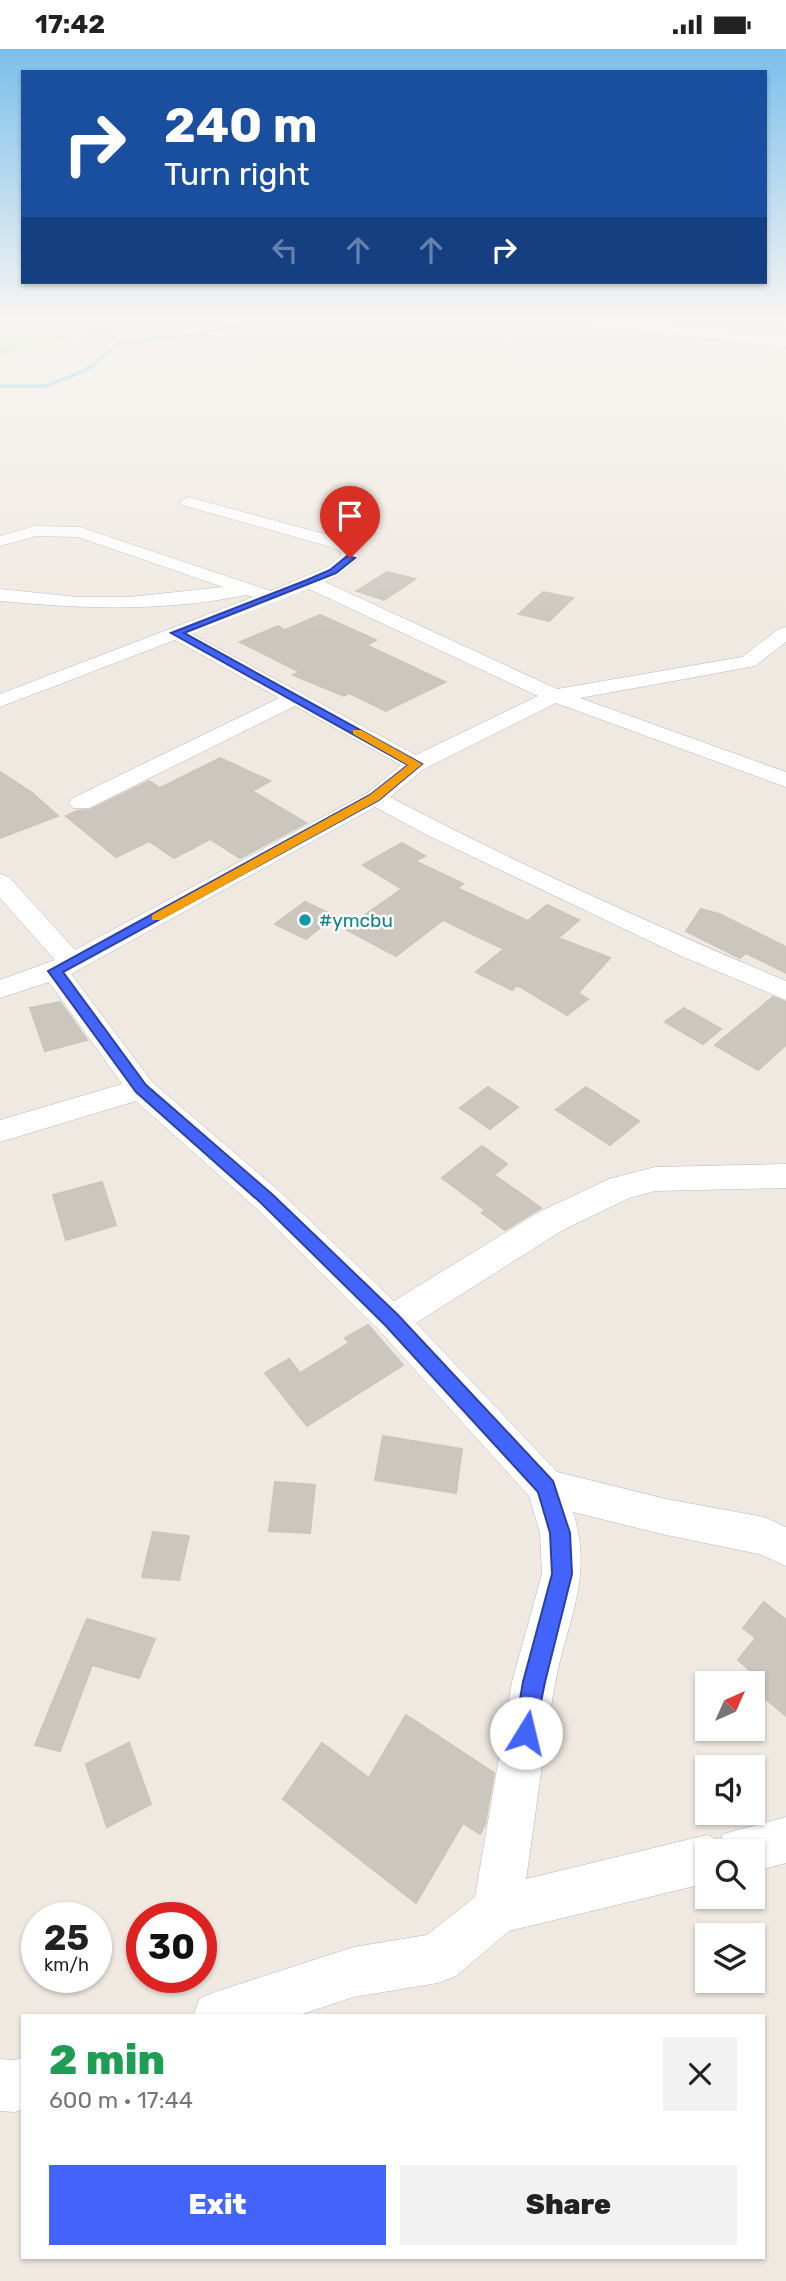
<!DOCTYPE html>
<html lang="en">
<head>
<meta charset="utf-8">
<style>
  :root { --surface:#fff; --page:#f2f2f2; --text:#222; --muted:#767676; --accent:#4264fb }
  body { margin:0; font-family:Rubik,sans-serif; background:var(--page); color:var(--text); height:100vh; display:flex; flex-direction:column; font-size:26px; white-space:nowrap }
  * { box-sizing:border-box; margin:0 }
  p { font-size:23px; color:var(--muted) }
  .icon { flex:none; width:38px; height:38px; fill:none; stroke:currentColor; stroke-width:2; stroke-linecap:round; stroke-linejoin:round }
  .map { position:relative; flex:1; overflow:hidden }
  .side { position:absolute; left:21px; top:1965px; width:744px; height:245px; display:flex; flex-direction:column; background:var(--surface); border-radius:0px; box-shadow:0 2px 5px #0004 }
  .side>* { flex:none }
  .hud { position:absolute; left:21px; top:21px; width:746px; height:214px; border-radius:0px; box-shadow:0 2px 5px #0004; background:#1a4fa0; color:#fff; overflow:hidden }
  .needle { width:46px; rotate:45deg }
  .buttons { position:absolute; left:695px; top:1622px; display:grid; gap:14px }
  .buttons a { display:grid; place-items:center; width:70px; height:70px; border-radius:0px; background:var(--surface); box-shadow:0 2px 5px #0004; font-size:35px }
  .speed { position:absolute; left:21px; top:1853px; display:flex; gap:14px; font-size:35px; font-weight:700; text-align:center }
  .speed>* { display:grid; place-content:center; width:91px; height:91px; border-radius:50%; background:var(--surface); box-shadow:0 2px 5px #0004; line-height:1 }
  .speed small { font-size:18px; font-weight:400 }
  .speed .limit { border:10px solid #d22; background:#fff; color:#111 }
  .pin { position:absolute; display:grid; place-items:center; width:60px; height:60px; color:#fff; margin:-72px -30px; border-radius:50% 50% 50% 0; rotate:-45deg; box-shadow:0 0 7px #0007 }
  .pin .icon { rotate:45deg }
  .me { position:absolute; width:77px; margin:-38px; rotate:9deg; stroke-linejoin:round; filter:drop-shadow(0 0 5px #0008) }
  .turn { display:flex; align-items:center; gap:24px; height:147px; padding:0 28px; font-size:32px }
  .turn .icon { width:91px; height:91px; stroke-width:2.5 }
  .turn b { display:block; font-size:49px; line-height:60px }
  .lanes { display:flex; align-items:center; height:66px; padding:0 28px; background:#0003; justify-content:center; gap:35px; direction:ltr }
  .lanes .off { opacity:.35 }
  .round { display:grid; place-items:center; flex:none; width:74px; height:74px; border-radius:0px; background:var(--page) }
  .overview { display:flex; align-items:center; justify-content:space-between; height:119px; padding:0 28px }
  h1 { font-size:42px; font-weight:800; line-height:52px; color:#1e9e55 }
  .button { display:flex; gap:14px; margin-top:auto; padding:14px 28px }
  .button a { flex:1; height:80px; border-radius:0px; background:var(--accent); color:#fff; font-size:28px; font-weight:800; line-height:80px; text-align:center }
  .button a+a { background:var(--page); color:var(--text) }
  .status { display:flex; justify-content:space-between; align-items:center; height:49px; padding:0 35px; background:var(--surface); direction:ltr }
  .status svg { height:19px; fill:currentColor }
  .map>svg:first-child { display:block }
  .green { fill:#b6e59e }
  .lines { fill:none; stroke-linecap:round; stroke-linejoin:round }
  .stream { stroke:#75cff0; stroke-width:3.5 }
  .building { fill:#cbc7bf; stroke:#cbc5ba; stroke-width:2 }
  .minor-casing { stroke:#b4b7c1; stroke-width:1 }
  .minor { fill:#fff; fill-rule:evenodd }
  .route { fill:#4264fb; stroke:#2b41a3; stroke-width:2 }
  .slow { fill:#f59e0b }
  .culture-dot { fill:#0f9aa8; stroke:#fff; stroke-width:2.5 }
  .labels { text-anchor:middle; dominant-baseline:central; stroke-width:5; stroke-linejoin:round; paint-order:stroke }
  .culture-label { font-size:19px; fill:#0d838f; stroke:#fff; text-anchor:start }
</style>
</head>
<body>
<div class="status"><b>17:42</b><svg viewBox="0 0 49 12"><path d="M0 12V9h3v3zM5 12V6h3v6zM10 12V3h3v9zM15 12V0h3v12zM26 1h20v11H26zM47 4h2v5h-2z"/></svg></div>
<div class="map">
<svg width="786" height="2232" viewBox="0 0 786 2232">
  <rect width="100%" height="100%" fill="#efe9e1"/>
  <path class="green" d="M0,272H165L0,305Z"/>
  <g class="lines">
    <path class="stream" d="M0,337H46L86,321L119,295L215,282L252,272"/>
  </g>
  <path class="building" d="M387,523L415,530L384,551L357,542Z
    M543,543L573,549L549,572L519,565Z
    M320,566L376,591L366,596L445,633L386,662L349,644L344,647L293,626L300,623L240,593L278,577L285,581Z
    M220,709L270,732L252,742L306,774L240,809L210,790L174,809L149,792L116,808L66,767L77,762L90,761L149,732L160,739Z
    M0,723L31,743L58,767L0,789Z
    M402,794L425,807L415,812L463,835L457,839L528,872L547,856L579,871L558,889L610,909L578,944L588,950L567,966L517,936L512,941L476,923L504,900L443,871L396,907L345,880L402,840L363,816Z
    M305,853L335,867L306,890L275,875Z
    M701,860L719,865L786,898V924L746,904L740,909L686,882Z
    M773,948L786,953V996L758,1021L715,996Z
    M60,953L87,991L45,1002L30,959Z
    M684,959L721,980L703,995L665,973Z
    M488,1038L518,1058L490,1080L460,1059Z
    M586,1038L639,1072L610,1096L556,1061Z
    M482,1097L507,1115L494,1126L541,1159L505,1181L482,1164L485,1161L442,1129Z
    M102,1133L116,1176L66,1191L53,1146Z
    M368,1276L403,1316L307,1377L265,1324L289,1310L300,1324L349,1294L345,1289Z
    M383,1387L462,1400L456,1444L375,1431Z
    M275,1433L315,1436L310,1484L269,1482Z
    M153,1483L189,1487L179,1531L142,1528Z
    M764,1553L786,1571V1667L754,1640L761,1631L738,1611L756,1589L743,1579Z
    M87,1570L155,1590L139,1629L92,1616L60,1702L35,1696Z
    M406,1666L494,1724L485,1775L480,1785L463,1774L416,1854L283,1750L322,1694L369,1729Z
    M129,1694L151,1755L107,1778L86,1715Z"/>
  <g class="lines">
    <defs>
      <path id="minor" d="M586,272H628L786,290V298L592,276Z
        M188,448L343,490L355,497L359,509L339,526L325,533L557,640L742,608L779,580L786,578V593L755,617L580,649L786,723V738L556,654L424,720L390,748C519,816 652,875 786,932V951L681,907L427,786L375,758L71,925L152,1033L278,1141L394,1252L539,1163L609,1130L655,1118L786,1115V1139L655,1142L629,1149L563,1181L416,1274L557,1423L666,1450L764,1468L786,1478V1517L759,1505L666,1486L573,1463C594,1529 567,1571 555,1635C543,1699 536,1765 526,1830L707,1786L721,1792L723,1785L786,1768V1814L752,1823V1802H707V1834L509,1882L456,1927L438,1934L354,1948L296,1967H193L200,1949L218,1942L354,1898L427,1886L475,1848L512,1633L542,1525L540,1484L529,1447L379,1281L256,1159L136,1052L0,1093V1071L122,1035L49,933L0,949V931L55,911L0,849V825L9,828L75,901L367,744L401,716L295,657L89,759H73L69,754L73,749L279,649L175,591L0,658V645L253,548L246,546C164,563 82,560 0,552V540L77,548H130L223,538L78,488L36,487L0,497V487L35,477L80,478L271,542L327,518L341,507V503L331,498L182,456L180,453ZM309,540L538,647L416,706L192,585Z
        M23,2008V2060L15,2063L0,2062V2010L15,2011Z"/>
    </defs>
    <use href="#minor" class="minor-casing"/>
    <use href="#minor" class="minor"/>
  </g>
  <linearGradient id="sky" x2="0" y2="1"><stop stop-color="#7abfeb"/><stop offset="0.46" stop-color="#f8f5f2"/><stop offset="1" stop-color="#f8f5f2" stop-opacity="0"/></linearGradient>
  <rect width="786" height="585" fill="url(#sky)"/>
  <path class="route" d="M347,507L355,509L336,524L184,584L422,715L379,751L63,923L146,1036L273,1146L398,1266L553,1432L570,1484L572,1525L545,1633L533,1692L526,1695L518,1692L514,1684L523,1633L552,1525L550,1484L538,1443L385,1276L261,1154L136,1043L48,922L370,746L408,716L171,584L307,531L330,521Z"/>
  <path class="slow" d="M353,681H361L422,715L379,751L161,871H152V866L370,746L408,716L353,685Z"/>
  <circle class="culture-dot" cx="305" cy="871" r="7"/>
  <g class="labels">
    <g class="culture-label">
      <text x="319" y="871">#ymcbu</text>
    </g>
  </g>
</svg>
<div class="buttons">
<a><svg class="needle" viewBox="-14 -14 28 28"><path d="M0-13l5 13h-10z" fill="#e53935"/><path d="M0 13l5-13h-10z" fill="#767676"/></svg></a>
<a><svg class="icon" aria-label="sound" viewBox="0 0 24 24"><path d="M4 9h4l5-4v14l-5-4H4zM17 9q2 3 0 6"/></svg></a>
<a><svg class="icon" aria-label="search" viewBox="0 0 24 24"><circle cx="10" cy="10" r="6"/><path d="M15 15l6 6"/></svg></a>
<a><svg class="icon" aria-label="layers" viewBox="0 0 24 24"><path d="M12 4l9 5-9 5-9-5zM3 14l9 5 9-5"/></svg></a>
</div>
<div class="speed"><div>25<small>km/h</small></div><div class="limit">30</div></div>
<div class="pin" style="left:350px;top:509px;background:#d93025"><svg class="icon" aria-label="arrive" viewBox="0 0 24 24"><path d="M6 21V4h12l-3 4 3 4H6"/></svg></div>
<svg class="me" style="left:526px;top:1684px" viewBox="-20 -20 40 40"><circle r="19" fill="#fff"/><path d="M0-13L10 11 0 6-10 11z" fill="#4264fb"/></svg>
<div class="hud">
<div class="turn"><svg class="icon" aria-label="right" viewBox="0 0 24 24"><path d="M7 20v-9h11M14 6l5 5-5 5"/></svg><div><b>240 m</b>Turn right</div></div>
<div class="lanes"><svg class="icon off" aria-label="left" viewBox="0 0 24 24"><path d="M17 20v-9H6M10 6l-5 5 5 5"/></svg><svg class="icon off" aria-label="ahead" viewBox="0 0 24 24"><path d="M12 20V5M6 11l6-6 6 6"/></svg><svg class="icon off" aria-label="ahead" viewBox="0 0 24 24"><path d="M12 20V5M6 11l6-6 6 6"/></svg><svg class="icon" aria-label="right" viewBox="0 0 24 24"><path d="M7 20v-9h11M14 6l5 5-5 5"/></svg></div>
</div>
<section class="side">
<div class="overview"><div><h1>2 min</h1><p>600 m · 17:44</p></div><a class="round"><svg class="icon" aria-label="close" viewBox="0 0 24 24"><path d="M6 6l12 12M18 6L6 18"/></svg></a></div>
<div class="button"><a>Exit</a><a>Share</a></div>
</section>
</div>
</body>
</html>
